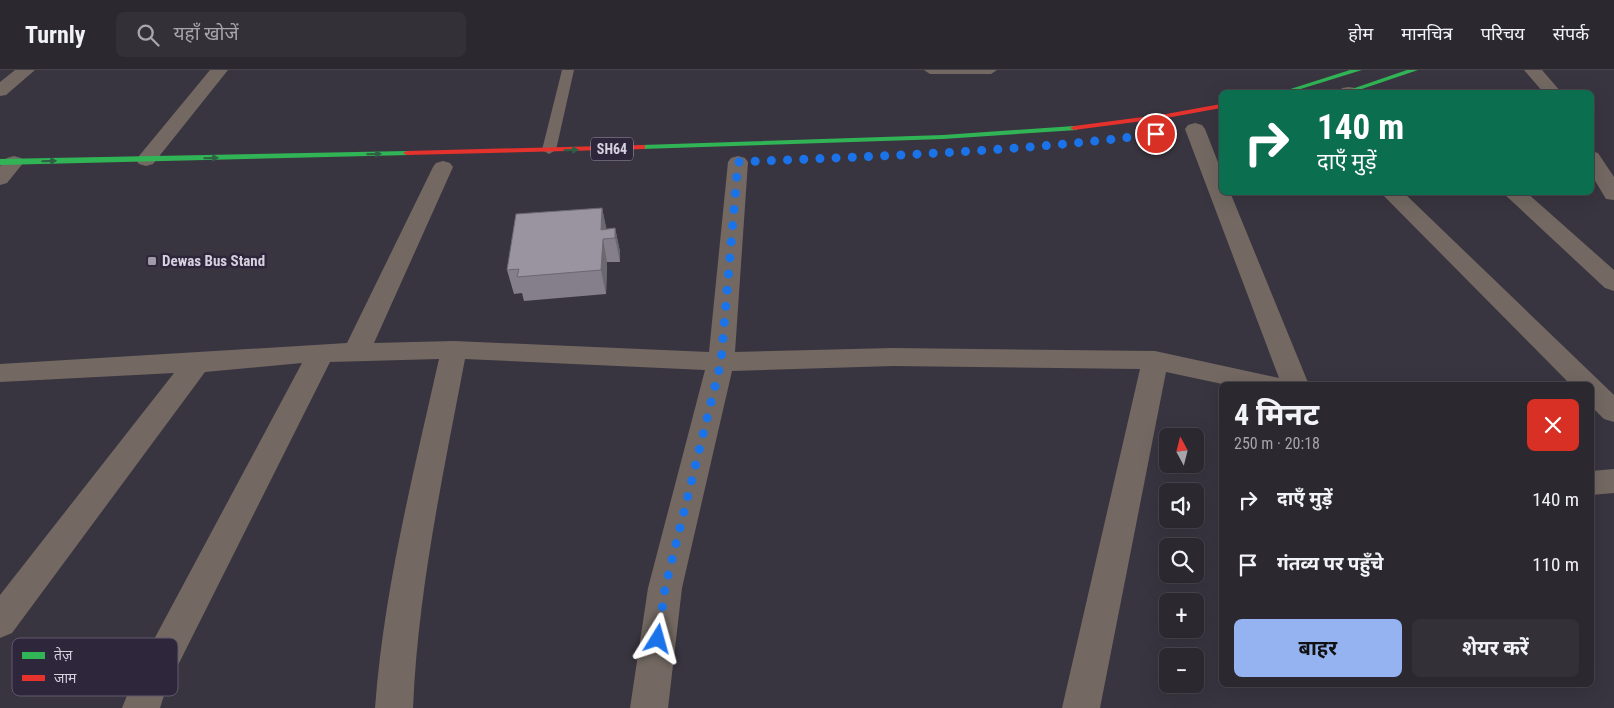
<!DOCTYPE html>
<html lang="hi">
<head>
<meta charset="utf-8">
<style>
  :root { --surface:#2b2830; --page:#333038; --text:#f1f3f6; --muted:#a6a6ab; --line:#47444c; --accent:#95b2f1 }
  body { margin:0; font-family:"Roboto Condensed","Noto Sans Devanagari",sans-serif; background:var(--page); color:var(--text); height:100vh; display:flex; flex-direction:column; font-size:19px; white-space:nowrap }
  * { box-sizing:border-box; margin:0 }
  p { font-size:16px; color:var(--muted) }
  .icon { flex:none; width:28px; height:28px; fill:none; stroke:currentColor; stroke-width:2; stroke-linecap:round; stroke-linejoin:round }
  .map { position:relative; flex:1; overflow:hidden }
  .side { position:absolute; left:1219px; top:312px; width:375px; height:305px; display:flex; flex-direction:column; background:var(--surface); border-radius:8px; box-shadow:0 5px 20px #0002,0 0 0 1px var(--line) }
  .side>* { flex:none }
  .hud { position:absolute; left:1219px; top:20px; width:375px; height:105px; border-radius:8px; box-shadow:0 5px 20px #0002,0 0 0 1px var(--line); background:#0b6e4f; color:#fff; overflow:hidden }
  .needle { width:32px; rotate:353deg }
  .controls { position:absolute; left:1159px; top:358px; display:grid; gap:10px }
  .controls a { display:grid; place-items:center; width:45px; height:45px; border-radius:8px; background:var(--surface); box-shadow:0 5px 20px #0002,0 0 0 1px var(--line); font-size:25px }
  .pin { position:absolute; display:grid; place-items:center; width:42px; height:42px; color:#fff; margin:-21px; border:2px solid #fff; border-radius:50%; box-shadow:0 1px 5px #0007 }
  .me { position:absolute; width:55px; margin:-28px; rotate:8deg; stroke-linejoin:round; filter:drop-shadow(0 0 4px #0008) }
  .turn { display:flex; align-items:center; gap:18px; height:105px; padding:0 15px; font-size:22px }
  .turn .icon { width:65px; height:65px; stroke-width:2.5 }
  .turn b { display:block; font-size:35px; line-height:42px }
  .round { display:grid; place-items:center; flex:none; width:52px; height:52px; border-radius:8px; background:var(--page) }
  .summary { display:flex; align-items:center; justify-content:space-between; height:85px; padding:0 15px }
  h1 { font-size:30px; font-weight:700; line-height:38px }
  .cta { display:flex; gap:10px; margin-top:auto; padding:10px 15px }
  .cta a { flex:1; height:58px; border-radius:8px; background:var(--accent); color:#111; font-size:20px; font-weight:700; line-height:58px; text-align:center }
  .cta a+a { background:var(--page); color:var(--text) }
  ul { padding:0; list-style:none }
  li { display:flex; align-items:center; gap:15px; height:65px; padding:0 15px }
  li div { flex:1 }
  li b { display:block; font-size:19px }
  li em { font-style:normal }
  header { display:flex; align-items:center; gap:30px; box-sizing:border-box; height:70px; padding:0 25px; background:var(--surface); border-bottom:1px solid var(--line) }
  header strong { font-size:24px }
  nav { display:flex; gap:28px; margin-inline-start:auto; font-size:18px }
  .search { width:350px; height:45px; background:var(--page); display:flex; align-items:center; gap:12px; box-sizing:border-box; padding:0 18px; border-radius:8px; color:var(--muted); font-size:19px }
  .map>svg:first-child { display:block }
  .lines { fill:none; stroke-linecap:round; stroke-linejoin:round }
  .lane { fill:#736962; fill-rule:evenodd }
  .street { fill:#736962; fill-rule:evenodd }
  .fast { fill:#30b455; fill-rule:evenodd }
  .jam { fill:#e5322d; fill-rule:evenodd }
  .wall { fill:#847f8a }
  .shaded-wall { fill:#6b6870 }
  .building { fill:#9994a0; stroke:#6b6870 }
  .oneway { fill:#2f5f45 }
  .route { stroke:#1a73e8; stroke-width:9; stroke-dasharray:0 16.2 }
  .poi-dot { fill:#9f9aa7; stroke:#2e263b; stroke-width:2 }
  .labels { text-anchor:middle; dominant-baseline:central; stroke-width:5; stroke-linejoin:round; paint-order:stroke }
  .shield { fill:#2e263b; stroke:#a49eae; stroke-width:1 }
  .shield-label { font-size:14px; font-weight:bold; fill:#d6d1df }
  .poi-label { font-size:15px; font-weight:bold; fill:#d6d1df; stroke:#2e263b; text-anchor:start }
  .key { fill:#2e263b; stroke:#60596c; stroke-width:1 }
  .key-label { font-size:14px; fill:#d6d1df }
</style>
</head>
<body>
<header>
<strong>Turnly</strong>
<div class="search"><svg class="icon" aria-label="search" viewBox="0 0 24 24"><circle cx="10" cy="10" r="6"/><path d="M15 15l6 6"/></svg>यहाँ खोजें</div>
<nav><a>होम</a><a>मानचित्र</a><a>परिचय</a><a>संपर्क</a></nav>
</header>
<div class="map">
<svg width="1614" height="638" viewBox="0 0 1614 638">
  <rect width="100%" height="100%" fill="#393540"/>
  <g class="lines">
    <path class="lane" d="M562,0H574L556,80L549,84L542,80Z
      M924,0H997L991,4H930Z"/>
    <path class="street" d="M15,0H35L6,25L0,26V12Z
      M210,0H228L153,94L146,96L139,94L136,90L139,86Z
      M1524,0H1542L1561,22H1543Z
      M1349,17L1355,18L1358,22H1339L1342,18Z
      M1195,53L1202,55L1205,59L1221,100V122H1230L1309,315H1227L1166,302L1100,638H1062L1140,299L893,296L732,301L682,518L668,638H630L648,518L705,300L465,289C443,405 418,520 413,638H375C384,519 413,405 439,289L330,292L166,619L160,638H122L136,603L302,293L205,302L12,563L0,568V525L174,303L0,312V294L347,273L433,97L436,93L443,91L450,93L453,97L374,273L454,271L709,282L728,92L731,88L738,86L745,88L748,92L735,282L893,278L1155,281L1279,308L1185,59L1188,55Z
      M1591,81L1598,83L1614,107V130L1606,129L1591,104Z
      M14,86L21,88L24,92L7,113L0,115V96L7,88Z
      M1380,122H1403L1614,325V352L1604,349L1591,336V315H1571Z
      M1502,122H1526L1614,200V221L1605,218Z
      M1614,399V423L1591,425V401Z"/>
    <path class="fast" d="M1350,0H1362L1291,22H1281Z
      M1407,0H1418L1353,22H1343Z
      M1074,56L1078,58L1077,60L943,69L642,79L638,77L642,75L943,65Z
      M407,81L411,83L410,85L0,95V89Z"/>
    <path class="jam" d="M1221,34V38L1166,48L1074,60L1070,58L1074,56L1166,44Z
      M642,75H645V79L407,85L403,83L407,81Z"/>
  </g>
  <path class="wall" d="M602,138L606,159L615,158L620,182V192H607L606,224L524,231L522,223L514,224L507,200Z"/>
  <path class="shaded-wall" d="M602,138L607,161L601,160Z
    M615,158L620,182V192L615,168Z
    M603,169L607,192L606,224L601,200Z"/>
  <path class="building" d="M602,138L601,160L615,158V168L603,169L601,200L517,207L519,199L507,200L516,144Z"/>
  <defs><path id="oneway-solid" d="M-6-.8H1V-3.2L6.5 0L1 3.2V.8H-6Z" transform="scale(1.25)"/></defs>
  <g class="oneway">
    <use href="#oneway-solid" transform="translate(571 80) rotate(-2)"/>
    <use href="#oneway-solid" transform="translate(374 84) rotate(-1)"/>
    <use href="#oneway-solid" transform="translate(211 88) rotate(-1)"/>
    <use href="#oneway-solid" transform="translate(49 91) rotate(-1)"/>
  </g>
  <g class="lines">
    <path class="route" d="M658,569L665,518L721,292L738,92C878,86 1017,82 1156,64"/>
  </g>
  <rect class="poi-dot" x="147" y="186" width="10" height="10" rx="2.5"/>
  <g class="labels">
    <rect class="shield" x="591" y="67.5" width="42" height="23" rx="4"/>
    <g class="shield-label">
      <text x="612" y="79">SH64</text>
    </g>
    <g class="poi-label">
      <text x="162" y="191">Dewas Bus Stand</text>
    </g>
  </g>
  <rect x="12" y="568" width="166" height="58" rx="8" class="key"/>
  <rect x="22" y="582" width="23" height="7" fill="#30b455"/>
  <rect x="22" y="605" width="23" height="6" fill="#e5322d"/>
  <g class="key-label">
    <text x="54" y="590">तेज़</text>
    <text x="54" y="613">जाम</text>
  </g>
</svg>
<div class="controls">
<a><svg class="needle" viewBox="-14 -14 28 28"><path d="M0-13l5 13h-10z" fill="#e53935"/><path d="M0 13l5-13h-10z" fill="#a6a6ab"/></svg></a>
<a><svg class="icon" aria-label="sound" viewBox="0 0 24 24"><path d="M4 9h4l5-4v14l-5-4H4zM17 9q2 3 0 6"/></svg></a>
<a><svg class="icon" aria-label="search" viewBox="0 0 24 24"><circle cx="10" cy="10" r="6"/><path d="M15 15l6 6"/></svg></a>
<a>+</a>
<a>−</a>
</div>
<div class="pin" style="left:1156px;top:64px;background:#d93025"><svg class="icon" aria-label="arrive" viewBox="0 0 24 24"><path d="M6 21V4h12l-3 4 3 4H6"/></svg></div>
<svg class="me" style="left:658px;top:569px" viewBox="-20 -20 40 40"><path d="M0-17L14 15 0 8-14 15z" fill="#1a73e8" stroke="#fff" stroke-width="4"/></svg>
<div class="hud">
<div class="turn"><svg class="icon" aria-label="right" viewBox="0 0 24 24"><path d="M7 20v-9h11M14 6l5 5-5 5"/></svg><div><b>140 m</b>दाएँ मुड़ें</div></div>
</div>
<section class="side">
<div class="summary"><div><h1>4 मिनट</h1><p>250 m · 20:18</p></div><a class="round" style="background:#d93025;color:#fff"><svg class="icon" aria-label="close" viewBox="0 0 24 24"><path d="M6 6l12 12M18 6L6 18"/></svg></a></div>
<ul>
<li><svg class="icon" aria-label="right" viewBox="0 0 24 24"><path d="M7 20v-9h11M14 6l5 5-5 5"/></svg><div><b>दाएँ मुड़ें</b></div><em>140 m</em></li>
<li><svg class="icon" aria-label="arrive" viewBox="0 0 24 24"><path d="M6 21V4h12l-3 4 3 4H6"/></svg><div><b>गंतव्य पर पहुँचे</b></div><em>110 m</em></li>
</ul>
<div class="cta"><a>बाहर</a><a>शेयर करें</a></div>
</section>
</div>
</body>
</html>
